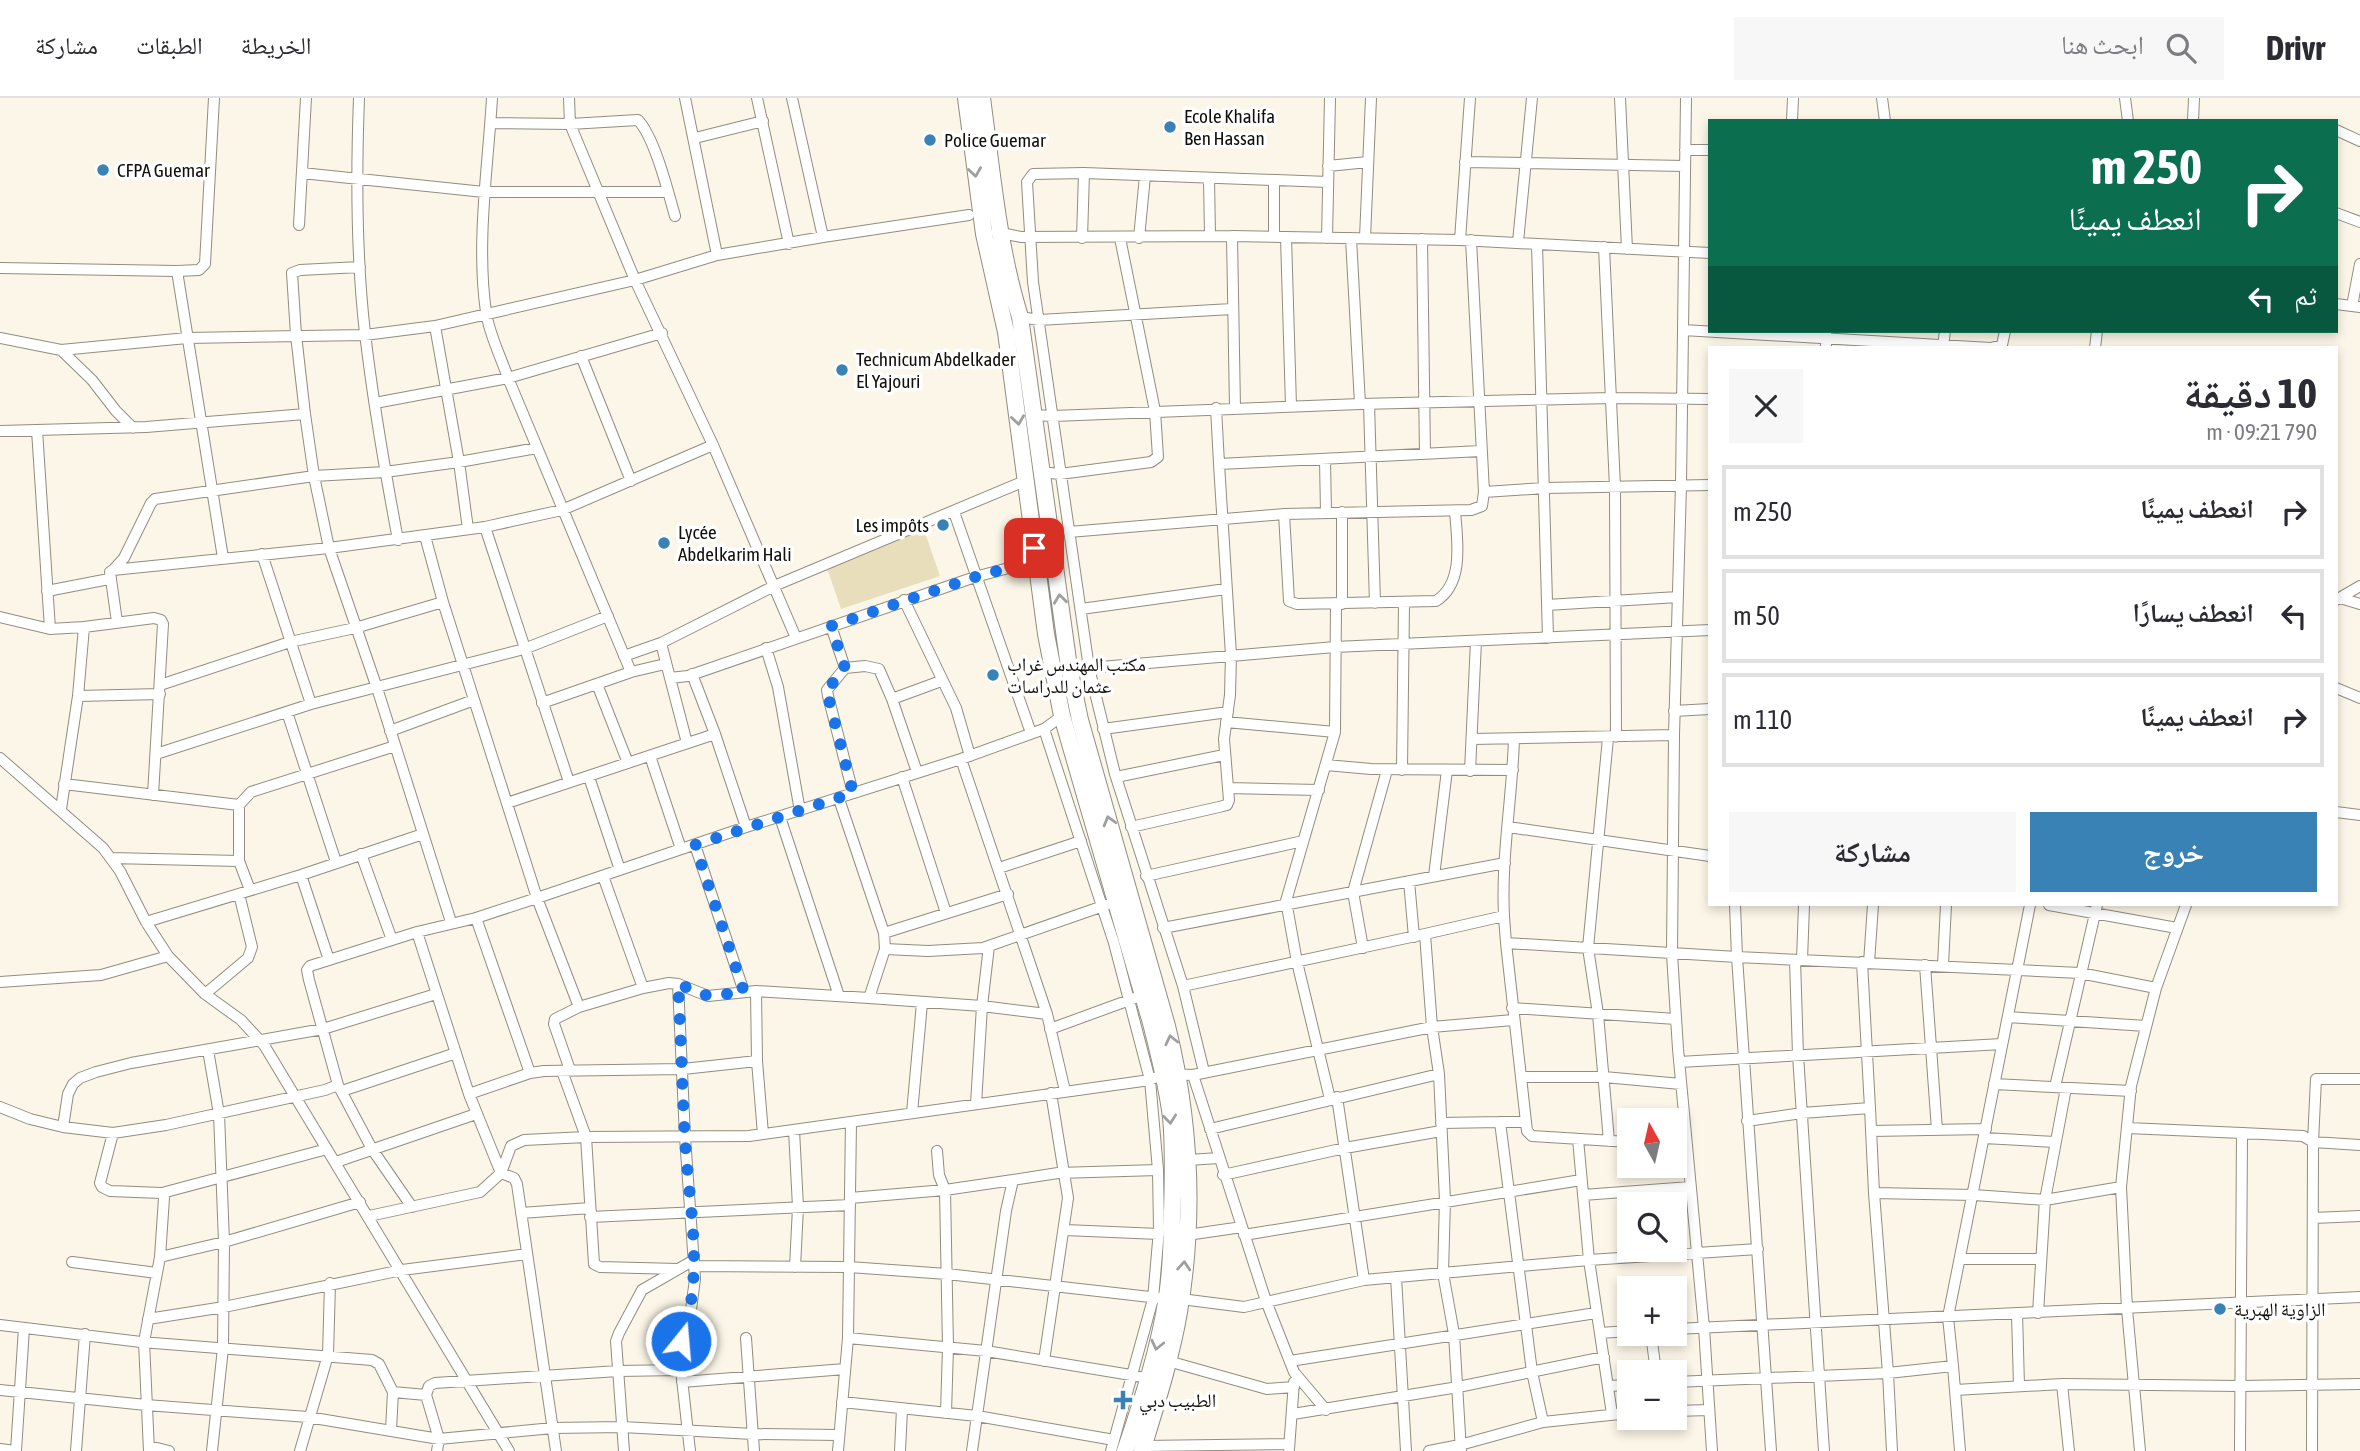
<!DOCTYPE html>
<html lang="ar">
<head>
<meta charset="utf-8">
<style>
  :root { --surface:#fff; --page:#f7f7f7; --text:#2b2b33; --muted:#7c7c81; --line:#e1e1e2; --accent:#3982b6 }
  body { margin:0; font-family:"Asap Condensed","Noto Naskh Arabic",sans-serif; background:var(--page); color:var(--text); direction:rtl; height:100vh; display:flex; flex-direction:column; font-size:26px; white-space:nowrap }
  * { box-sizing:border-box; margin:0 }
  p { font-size:23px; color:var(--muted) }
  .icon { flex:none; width:38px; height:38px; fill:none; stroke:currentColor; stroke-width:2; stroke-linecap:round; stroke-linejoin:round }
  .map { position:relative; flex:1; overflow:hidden; direction:ltr }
  .drawer { position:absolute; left:1708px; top:248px; width:630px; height:560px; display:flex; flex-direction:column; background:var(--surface); border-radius:0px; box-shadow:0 4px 10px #0003; direction:rtl }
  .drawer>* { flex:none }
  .guide { position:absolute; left:1708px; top:21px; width:630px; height:214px; border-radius:0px; box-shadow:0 4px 10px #0003; direction:rtl; background:#0b6e4f; color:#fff; overflow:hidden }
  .needle { width:46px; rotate:352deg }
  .controls { position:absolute; left:1617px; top:1010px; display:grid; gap:14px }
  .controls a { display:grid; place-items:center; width:70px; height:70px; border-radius:0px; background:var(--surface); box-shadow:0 4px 10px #0003; font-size:35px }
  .pin { position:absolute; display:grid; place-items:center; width:60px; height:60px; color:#fff; margin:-30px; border-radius:14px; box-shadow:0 4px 10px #0006 }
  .me { position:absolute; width:77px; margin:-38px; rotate:17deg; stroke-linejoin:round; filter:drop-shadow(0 0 5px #0008) }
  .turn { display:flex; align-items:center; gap:24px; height:147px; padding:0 21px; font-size:32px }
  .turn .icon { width:91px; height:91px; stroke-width:2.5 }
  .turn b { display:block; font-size:49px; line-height:60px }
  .then { display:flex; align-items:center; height:66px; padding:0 21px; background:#0003; gap:14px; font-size:26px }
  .round { display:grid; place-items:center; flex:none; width:74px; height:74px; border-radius:0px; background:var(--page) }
  .head { display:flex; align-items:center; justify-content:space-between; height:119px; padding:0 21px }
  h1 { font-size:42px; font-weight:700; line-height:52px }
  .cta { display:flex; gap:14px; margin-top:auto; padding:14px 21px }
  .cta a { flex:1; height:80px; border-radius:0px; background:var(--accent); color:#fff; font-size:28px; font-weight:700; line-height:80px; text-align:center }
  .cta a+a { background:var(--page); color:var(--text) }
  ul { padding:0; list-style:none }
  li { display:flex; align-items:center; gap:21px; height:94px; margin:0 14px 10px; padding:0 7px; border:4px solid var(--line); border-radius:0px }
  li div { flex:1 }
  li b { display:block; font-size:26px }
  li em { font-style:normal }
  header { display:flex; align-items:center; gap:42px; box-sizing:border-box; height:98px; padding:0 35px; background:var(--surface); border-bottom:2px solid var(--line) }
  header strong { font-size:33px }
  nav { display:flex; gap:38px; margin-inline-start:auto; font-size:24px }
  .search { width:490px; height:63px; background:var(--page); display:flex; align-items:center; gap:18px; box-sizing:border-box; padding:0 24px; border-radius:0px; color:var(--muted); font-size:26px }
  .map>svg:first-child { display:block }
  .green { fill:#e9debb }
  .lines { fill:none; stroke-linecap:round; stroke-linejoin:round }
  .minor-casing { stroke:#928d80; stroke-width:12 }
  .highway-casing { stroke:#928d80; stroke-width:18 }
  .minor { stroke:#fff; stroke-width:10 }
  .highway { stroke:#fff; stroke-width:16 }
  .oneway { stroke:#a09f9d }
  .route { stroke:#1a73e8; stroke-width:12; stroke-dasharray:0 21.6 }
  .poi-dot { fill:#3982b6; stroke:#fff; stroke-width:2.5 }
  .labels { text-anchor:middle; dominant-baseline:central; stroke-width:7; stroke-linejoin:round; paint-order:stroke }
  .poi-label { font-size:19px; fill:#12100b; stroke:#fff; text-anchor:start }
</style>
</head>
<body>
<header>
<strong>Drivr</strong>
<div class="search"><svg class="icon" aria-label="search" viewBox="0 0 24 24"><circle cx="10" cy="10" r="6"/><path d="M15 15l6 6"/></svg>ابحث هنا</div>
<nav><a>الخريطة</a><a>الطبقات</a><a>مشاركة</a></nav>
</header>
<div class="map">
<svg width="2360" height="1353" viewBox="0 0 2360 1353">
  <rect width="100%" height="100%" fill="#fbf6e7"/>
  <path class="green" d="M923,429L940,478L841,511L827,470Z"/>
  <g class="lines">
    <defs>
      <path id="minor" d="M359,0C356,79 356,157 365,235C373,304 385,373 398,442
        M492,0C488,69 476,145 486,214C489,236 501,259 508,280L662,235
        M569,0L570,26L635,182L713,347L796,540
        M685,0L717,157
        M757,0L789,146
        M792,0L823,139L969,117
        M1620,0L1627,151
        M1686,0L1681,387L1674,637L1672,856L1678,951L1704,1230L1712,1353
        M1882,0L1885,23
        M2125,0L2128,23
        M1792,23L1793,0
        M2193,23L2194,0
        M491,25L570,26L638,22C655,40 668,94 675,118
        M2336,32L2360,43
        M695,40L763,23
        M1685,52H1710
        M1465,64L1685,68
        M1328,68L1368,64
        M302,75L484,94H668
        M1209,80L1210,138
        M2336,115L2360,124
        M299,127L306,0
        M996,134L1021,139L1232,138L1460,142L1710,155
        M1232,138L1235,310
        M1274,139V82
        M1286,139L1291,308
        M1082,140L1084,75
        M1139,140L1145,78
        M1327,140L1330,0
        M1351,140L1360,306
        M1365,140L1371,0
        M1422,141L1425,356
        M1460,142L1470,0
        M1471,142L1484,394L1545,390L1710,387
        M1518,144L1532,0
        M1537,146L1548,540
        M1604,149L1615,389L1616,639
        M360,169L300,172L292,175L296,237L305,316L314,378L329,450L377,590L451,824
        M0,170L177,173L223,460
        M177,173L199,172L205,166L214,0
        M2336,206L2360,209
        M2352,208L2360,166
        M1020,219L1039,222L1232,211
        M435,228L459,364L468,431
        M1683,232L1991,250L2002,247L2005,233
        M0,240L61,252L187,240L365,237L435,228L635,182L717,157L823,139
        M1943,248L1945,233
        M1826,250V233
        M2095,250L2097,233
        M61,252L92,282L116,313L133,330
        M581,258L631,383
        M375,305L508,280L631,574
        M1369,306L1375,505
        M1216,310L1219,366L1481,353
        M1033,317L1053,318L1360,306L1612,300L1710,301
        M37,332L50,531
        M0,333L146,329L305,316
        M1325,362L1326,414
        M1040,374L1060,376L1151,364L1158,359L1155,313L1120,140
        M954,414L1031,635
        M1342,414V506
        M1284,416L1289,503L1297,506L1436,503C1465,485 1457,441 1455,413
        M485,429L569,684
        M1069,434L1284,416L1471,412L1482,408L1484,394
        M425,438L443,504L537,800L579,909
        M262,456L311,606
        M1016,468L1034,450L1052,447
        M114,471L124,460L151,405L155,401L314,378L385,374L459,364L537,350
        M47,493L109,481
        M2340,500L2360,506
        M904,502L956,610L970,658
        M2336,502L2360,488
        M1547,507L1678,499
        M1081,511L1226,491
        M0,519L50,531L84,529L154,520L161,522L163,526L153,697
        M117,524L110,474L113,472L329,450L485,429L562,412L713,347
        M831,528L845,570
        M661,545L670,580L688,578L975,479L1016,468L1055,465
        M766,550L778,589L800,713
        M624,558L661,545L774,488L1027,382
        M1069,569L1089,570L1335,549L1710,532
        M692,576L715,636L746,729
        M670,580L687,645
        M597,586L628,665
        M160,587L290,544L355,530L443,504
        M2336,590L2360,600
        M78,598L160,596
        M892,601L941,583
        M542,605L631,574L665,566
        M1674,613L1710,611
        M287,614L336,764
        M1226,624L1335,634
        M1044,631L1114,845L1150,982L1158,1072L1159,1132L1153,1201L1111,1353
        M1103,631L1228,614
        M390,633L474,602
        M1608,640L1588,850L1598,916L1609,1043
        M1472,641L1674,637
        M156,656L311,606L524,551L608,518
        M650,658L681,751
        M0,660L103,750L120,773L146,824L168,858L205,896L241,922L264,947L509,1353
        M961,661L1047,916L1065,993
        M1326,667L1371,671L1513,672
        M1402,672L1404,505
        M1470,673L1476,543
        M589,679L620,772
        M902,679L946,815
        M1116,679L1224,657
        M64,686L239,707L251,694L395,648
        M1228,690L1319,692
        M853,695L828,598L827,592L845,570L865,568L879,571L892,601L917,674
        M507,705L715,636
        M61,711L78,598L84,529
        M2336,714L2360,717
        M780,719L839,898
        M1131,729L1219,709L1227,707L1229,702L1224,641L1230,597L1231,557L1219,366
        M1508,729L1710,758
        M695,747L744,894
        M361,756L392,842
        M111,760L239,763V707
        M239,763L250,792
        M999,770L1081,743
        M301,777L329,862
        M1146,778L1303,743
        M1434,778L1447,672
        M1409,783L1414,839
        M1735,807L1737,859L2080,875L2156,890
        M2049,807L2177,830
        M1504,818C1501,760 1512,701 1514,642
        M476,820L530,975
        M146,824L301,777L423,736
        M1163,830L1505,765
        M417,834L469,996L501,1075L514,1080L517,1086L556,1353
        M884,835L1008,796
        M1363,850L1353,794L1387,672
        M885,851L928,853L983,850L1106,807
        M1795,862L1798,957L1824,1353
        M1802,862L1804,807
        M1862,864L1870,1010
        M1869,865L1873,807
        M1925,867L1937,1032
        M1943,867L1946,807
        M0,884L101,877L168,858
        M678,886L685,1039L695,1181L690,1219L679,1254L690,1353
        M1183,888L1425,836
        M643,890L669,885L678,886L708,898L756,893L869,900L885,851L884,835L839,701
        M756,893L757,963L763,1036
        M205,896L248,860L252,849L239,796
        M869,900L982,908L1047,916
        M1512,910L1676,921
        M2008,919L2146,928
        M1050,931L1135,900
        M208,952L219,1016L224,1144L223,1250L212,1353
        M1679,964L2002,946
        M570,972L554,926L555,921L579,909L643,890L603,778
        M562,973L586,1039L594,1166L600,1169L678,1171
        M1204,974L1183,888L1115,676L1089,570L1033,184L1027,84L1033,76L1084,75L1328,84
        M1193,977L1266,1203L1294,1274L1326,1312
        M1521,979H1604L1681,986
        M2360,981H2316L2313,1044L2360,1047
        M1994,986L2131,993
        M338,987L372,1051L412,1109
        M2055,989L2097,807
        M342,993L456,955
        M469,996L530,975L544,973L683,971L757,963
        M1337,999L1364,1182
        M1330,1001L1297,864L1286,803L1335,634L1336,505
        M976,1006L982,908L989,848
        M0,1009L30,1021L63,1029L113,1035L166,1027L325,992L338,987L309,882L307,872L310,868L417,834L476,820L537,800L746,729L961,661L1044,631L1062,618
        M912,1015L922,905
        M1747,1023L1802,1015L1870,1010L1874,1095
        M1526,1024L1527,1033L1532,1038L1629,1044
        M1441,1025L1500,1024
        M63,1029L68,996L73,986L80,980L96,974L131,965L323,931L436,896
        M2127,1030L2242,1035L2240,1353
        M1210,1031L1439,976
        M794,1032L798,1109L795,1169
        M1871,1033L1986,1031
        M113,1035L100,1085L102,1089L110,1093L162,1095L164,1100L160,1159L144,1244L149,1353
        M2242,1035L2303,1038L2313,1044L2312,1353
        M1984,1040L2055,1044
        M1578,1041L1589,1162L1612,1316
        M937,1053L939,1077L945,1092L948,1249L946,1315
        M1188,1062L1219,1060
        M336,1064L476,1016
        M1223,1077L1345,1050L1441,1033
        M162,1095L327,1051
        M1583,1097L1690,1089
        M850,1100L945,1092L1013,1082
        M521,1115L590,1110
        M369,1118L480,1094L501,1075L511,1048L524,1042L586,1039L749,1038L1150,982L1164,976L1193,977L1432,929L1513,922
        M590,1119L850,1107
        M2313,1120L2360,1118
        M1065,1132L1159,1136
        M1187,1137L1242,1129
        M1244,1137L1581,1082
        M160,1159L224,1144L360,1104
        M1960,1161H2039
        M72,1164L157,1175
        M694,1168L849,1169L947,1176L1159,1200
        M1396,1179L1406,1353
        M1181,1201L1244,1209L1364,1182L1589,1162L1758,1151
        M2017,1215L2019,1288
        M2038,1215L2045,1102L2066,990
        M148,1221L224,1209L402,1172L527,1156
        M0,1227L141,1244L372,1262L379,1266L393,1294L426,1297
        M1675,1231L2360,1199
        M1600,1235L1629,1233
        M1651,1236L1656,1274
        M746,1240L754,1353
        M848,1240L986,1253L1149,1280
        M1044,1263L1068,1100L1051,995
        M1168,1263L1267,1291L1294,1289
        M1290,1263L1596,1215
        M1953,1268L1960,1353
        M682,1284L845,1271
        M1675,1284L1888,1275L1953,1268L1948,1219L2030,807
        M2062,1286L2069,1353
        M1608,1288L1629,1287
        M0,1292L146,1307L308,1319L439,1341L553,1330L622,1329L753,1336L839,1337
        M1955,1292L2062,1286L2240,1288L2360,1286
        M842,1304L977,1318L1114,1342
        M1675,1313L1709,1312
        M1293,1316L1458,1289L1604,1259
        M1543,1324L1629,1315
        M391,1332L393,1294
        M149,1348L169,1353
        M1143,1348L1288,1346
        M0,1351L15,1353
        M1289,1351L1294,1284
        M16,1353L24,1230
        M76,1353L85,1236
        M300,1353L328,1257L330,1185
        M437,1353L439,1341L426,1297L429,1288L435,1285L618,1273L681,1272
        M624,1353L616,1243L619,1235L642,1192L694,1162
        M838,1353L848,1240L851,1024
        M900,1353L902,1311
        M972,1353L1006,1113L1013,1082L1058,1075L1158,1072
        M1429,1353L1460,1347L1543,1324L1532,1274L1500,1024H1526L1506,845L1737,859L1771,1353
        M1461,1353L1454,1236L1443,1175L1445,1102L1439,976L1432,929L1425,836L1504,818L1506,845
        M1892,1353L1888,1275L1874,1095L1974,1097L2045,1102L2121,1089
        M2140,1353L2127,1211L2121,1089L2131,988L2156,890L2186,807"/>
      <path id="highway" d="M966,0L984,136L1006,234L1046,536L1062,618L1151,925C1159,956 1167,987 1171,1019C1174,1050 1173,1082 1172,1114C1172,1143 1171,1171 1167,1199C1159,1252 1142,1303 1125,1353
        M982,0C992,73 998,148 1020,219L1069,569L1080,622L1167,928C1190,1021 1195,1119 1179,1214C1171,1261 1156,1307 1142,1353"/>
    </defs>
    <use href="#minor" class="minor-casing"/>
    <use href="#highway" class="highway-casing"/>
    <use href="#minor" class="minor"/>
    <use href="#highway" class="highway"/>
  </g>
  <defs><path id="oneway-chevron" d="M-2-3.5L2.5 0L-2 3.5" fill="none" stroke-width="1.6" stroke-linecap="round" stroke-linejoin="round" transform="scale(1.75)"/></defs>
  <g class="oneway">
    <use href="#oneway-chevron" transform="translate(975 74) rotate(82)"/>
    <use href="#oneway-chevron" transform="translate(1018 322) rotate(82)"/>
    <use href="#oneway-chevron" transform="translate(1060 501) rotate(-97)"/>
    <use href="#oneway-chevron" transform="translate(1109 723) rotate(-106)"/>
    <use href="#oneway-chevron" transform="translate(1171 942) rotate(-103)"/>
    <use href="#oneway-chevron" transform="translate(1170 1021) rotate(84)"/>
    <use href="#oneway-chevron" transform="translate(1184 1168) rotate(-86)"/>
    <use href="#oneway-chevron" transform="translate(1157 1247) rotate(103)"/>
  </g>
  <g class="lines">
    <path class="route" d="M681,1243C705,1178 689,1109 685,1041C682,990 681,938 678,886L708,898L744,894L695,747L853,695L828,598L827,592L845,570L831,528L975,479L1016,468L1034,450"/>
  </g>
  <g class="poi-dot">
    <circle cx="1170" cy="29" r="7"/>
    <circle cx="930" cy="42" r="7"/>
    <circle cx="103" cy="72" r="7"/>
    <circle cx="842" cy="272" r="7"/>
    <circle cx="943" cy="427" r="7"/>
    <circle cx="664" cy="445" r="7"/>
    <circle cx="993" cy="577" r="7"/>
    <circle cx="2220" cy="1211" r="7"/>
    <path d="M1119.5 1291.5h7v7h7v7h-7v7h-7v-7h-7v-7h7z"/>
  </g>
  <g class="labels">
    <g class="poi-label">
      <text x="1184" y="18">Ecole Khalifa<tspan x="1184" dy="22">Ben Hassan</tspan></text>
      <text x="944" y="42">Police Guemar</text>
      <text x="117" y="72">CFPA Guemar</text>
      <text x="856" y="261">Technicum Abdelkader<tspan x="856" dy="22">El Yajouri</tspan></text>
      <text x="929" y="427" text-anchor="end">Les impôts</text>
      <text x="678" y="434">Lycée<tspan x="678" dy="22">Abdelkarim Hali</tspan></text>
      <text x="1007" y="566">مكتب المهندس غراب<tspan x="1007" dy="22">عثمان للدراسات</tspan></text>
      <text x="2234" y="1211">الزاوية الهبرية</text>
      <text x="1139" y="1302">الطبيب دبي</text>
    </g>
  </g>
</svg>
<div class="controls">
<a><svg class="needle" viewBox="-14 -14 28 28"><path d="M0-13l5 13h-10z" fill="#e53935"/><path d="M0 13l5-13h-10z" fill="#7c7c81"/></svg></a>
<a><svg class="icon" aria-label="search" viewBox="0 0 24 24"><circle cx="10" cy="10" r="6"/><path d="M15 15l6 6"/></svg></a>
<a>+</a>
<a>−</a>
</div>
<div class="pin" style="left:1034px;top:450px;background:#d93025"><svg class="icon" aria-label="arrive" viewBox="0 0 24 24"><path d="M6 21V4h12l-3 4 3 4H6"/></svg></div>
<svg class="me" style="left:681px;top:1243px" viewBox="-20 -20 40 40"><circle r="17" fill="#1a73e8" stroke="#fff" stroke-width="3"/><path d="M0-11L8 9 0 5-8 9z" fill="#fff"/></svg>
<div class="guide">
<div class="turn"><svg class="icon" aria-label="right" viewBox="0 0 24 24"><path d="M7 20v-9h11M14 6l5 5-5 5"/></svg><div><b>250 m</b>انعطف يمينًا</div></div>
<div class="then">ثم<svg class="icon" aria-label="left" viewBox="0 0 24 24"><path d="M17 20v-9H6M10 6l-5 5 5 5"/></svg></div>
</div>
<section class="drawer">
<div class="head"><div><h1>10 دقيقة</h1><p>790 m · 09:21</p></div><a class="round"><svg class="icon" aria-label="close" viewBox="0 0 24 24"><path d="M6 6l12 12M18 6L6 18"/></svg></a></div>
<ul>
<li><svg class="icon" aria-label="right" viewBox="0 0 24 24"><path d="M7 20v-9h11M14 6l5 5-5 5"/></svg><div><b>انعطف يمينًا</b></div><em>250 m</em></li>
<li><svg class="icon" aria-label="left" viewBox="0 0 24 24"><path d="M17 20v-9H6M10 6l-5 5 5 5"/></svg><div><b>انعطف يسارًا</b></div><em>50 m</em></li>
<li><svg class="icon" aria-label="right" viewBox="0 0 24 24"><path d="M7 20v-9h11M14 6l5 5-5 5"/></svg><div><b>انعطف يمينًا</b></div><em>110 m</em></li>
</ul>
<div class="cta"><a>خروج</a><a>مشاركة</a></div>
</section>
</div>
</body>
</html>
